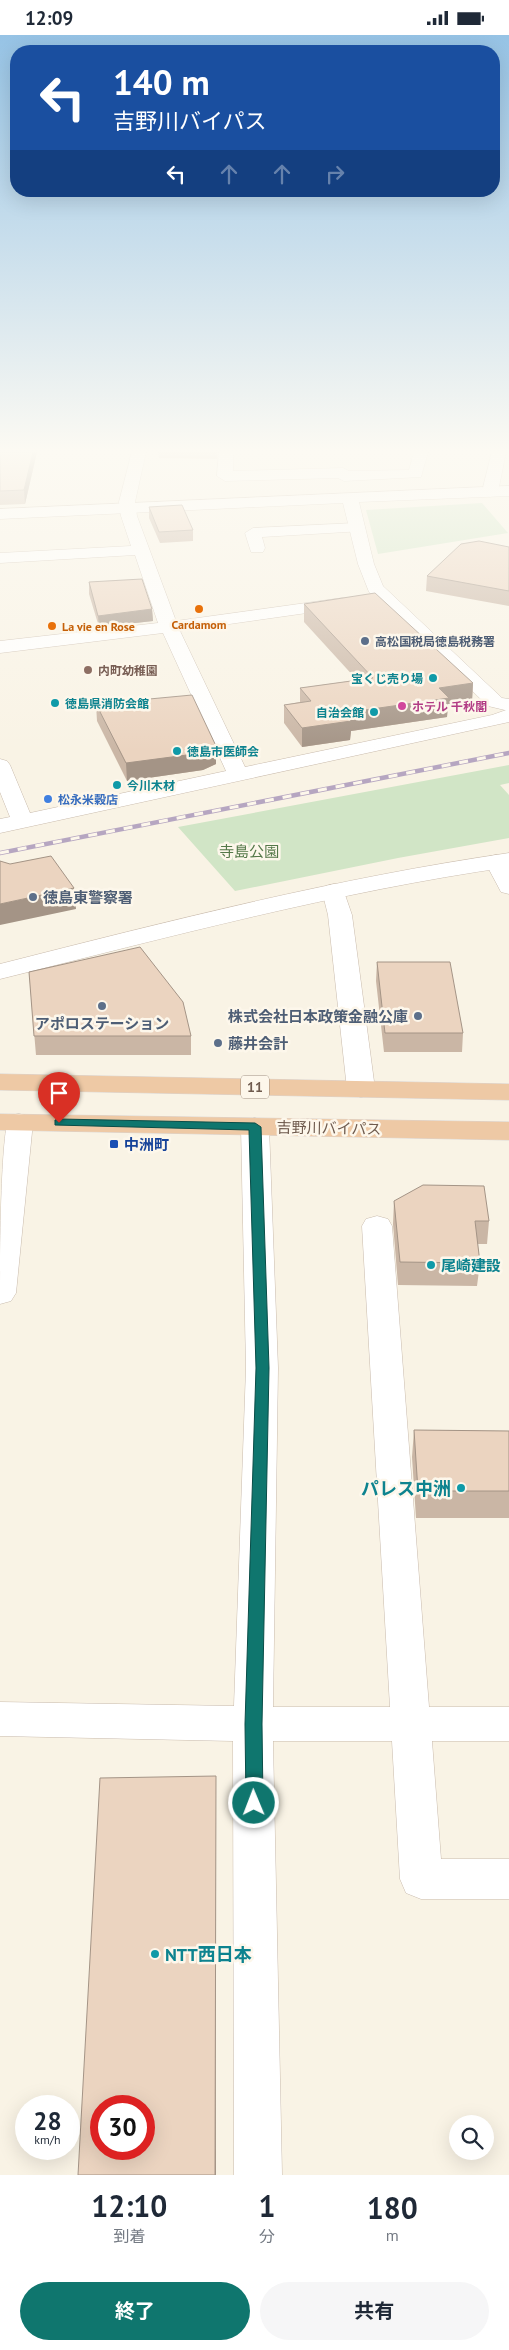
<!DOCTYPE html>
<html lang="ja">
<head>
<meta charset="utf-8">
<style>
  :root { --surface:#fff; --page:#f6f6f7; --text:#1f2937; --muted:#747a83; --accent:#0f766e }
  body { margin:0; font-family:"PT Sans","Noto Sans JP",sans-serif; background:var(--page); color:var(--text); height:100vh; display:flex; flex-direction:column; font-size:19px; white-space:nowrap }
  * { box-sizing:border-box; margin:0 }
  p { font-size:16px; color:var(--muted) }
  .icon { flex:none; width:28px; height:28px; fill:none; stroke:currentColor; stroke-width:2; stroke-linecap:round; stroke-linejoin:round }
  .map { position:relative; height:2140px; overflow:hidden }
  .details { display:flex; flex-direction:column; background:var(--surface); flex:1 }
  .details>* { flex:none }
  .hud { position:absolute; left:10px; top:10px; width:490px; height:152px; border-radius:20px; box-shadow:0 5px 20px #0002; background:#1a4fa0; color:#fff; overflow:hidden }
  .buttons { position:absolute; left:449px; top:2080px; display:grid; gap:10px }
  .buttons a { display:grid; place-items:center; width:45px; height:45px; border-radius:50%; background:var(--surface); box-shadow:0 5px 20px #0002; font-size:25px }
  .speed { position:absolute; left:15px; top:2060px; display:flex; gap:10px; font-size:25px; font-weight:700; text-align:center }
  .speed>* { display:grid; place-content:center; width:65px; height:65px; border-radius:50%; background:var(--surface); box-shadow:0 5px 20px #0002; line-height:1 }
  .speed small { font-size:12px; font-weight:400 }
  .speed .limit { border:8px solid #d22; background:#fff; color:#111 }
  .pin { position:absolute; display:grid; place-items:center; width:42px; height:42px; color:#fff; margin:-51px -21px; border-radius:50% 50% 50% 0; rotate:-45deg; box-shadow:0 0 5px #0007 }
  .pin .icon { rotate:45deg }
  .me { position:absolute; width:55px; margin:-28px; rotate:359deg; stroke-linejoin:round; filter:drop-shadow(0 0 4px #0008) }
  .turn { display:flex; align-items:center; gap:18px; height:105px; padding:0 20px; font-size:22px }
  .turn .icon { width:65px; height:65px; stroke-width:2.5 }
  .turn b { display:block; font-size:35px; line-height:42px }
  .lanes { display:flex; align-items:center; height:48px; padding:0 20px; background:#0003; justify-content:center; gap:25px; direction:ltr }
  .lanes .off { opacity:.35 }
  .eta { display:flex; justify-content:space-evenly; align-items:center; height:85px; text-align:center }
  .eta b { font-size:30px; font-weight:700; line-height:35px }
  .cta { display:flex; gap:10px; margin-top:auto; padding:10px 20px }
  .cta a { flex:1; height:58px; border-radius:30px; background:var(--accent); color:#fff; font-size:20px; font-weight:700; line-height:58px; text-align:center }
  .cta a+a { background:var(--page); color:var(--text) }
  .status { display:flex; justify-content:space-between; align-items:center; height:35px; padding:0 25px; background:var(--surface); direction:ltr }
  .status svg { height:14px; fill:currentColor }
  .map>svg:first-child { display:block }
  .green { fill:#d1e5c6 }
  .lines { fill:none; stroke-linecap:round; stroke-linejoin:round }
  .minor-casing { stroke:#c9bbad; stroke-width:1 }
  .tertiary-casing { stroke:#c9bbad; stroke-width:1 }
  .trunk-casing { stroke:#dad4d1; stroke-width:1 }
  .minor { fill:#fff; fill-rule:evenodd }
  .tertiary { fill:#fff; fill-rule:evenodd }
  .trunk { fill:#eec9a5; fill-rule:evenodd }
  .rail-casing { stroke:#b6a6c1; stroke-width:4.5 }
  .rail { stroke:#fdf7eb; stroke-width:3; stroke-dasharray:9; stroke-linecap:butt }
  .wall { fill:#cab6a5 }
  .shaded-wall { fill:#a49486 }
  .building { fill:#ebd4c0; stroke:#a49486; fill-rule:evenodd }
  .route { fill:#0f766e; stroke:#0a4d48 }
  .food-dot { fill:#e8710a; stroke:#fdf7eb; stroke-width:2 }
  .service-dot { fill:#5c6f8a; stroke:#fdf7eb; stroke-width:2 }
  .education-dot { fill:#8d6e63; stroke:#fdf7eb; stroke-width:2 }
  .culture-dot { fill:#0f9aa8; stroke:#fdf7eb; stroke-width:2 }
  .hotel-dot { fill:#d1479c; stroke:#fdf7eb; stroke-width:2 }
  .shop-dot { fill:#3f7fe0; stroke:#fdf7eb; stroke-width:2 }
  .transit-dot { fill:#1a4fb4; stroke:#fdf7eb; stroke-width:2 }
  .labels { text-anchor:middle; dominant-baseline:central; stroke-width:5; stroke-linejoin:round; paint-order:stroke }
  .far-food-label { font-size:12px; font-weight:bold; fill:#c56008; stroke:#fdf7eb }
  .far-service-label { font-size:12px; font-weight:bold; fill:#4e5e75; stroke:#fdf7eb; text-anchor:start }
  .far-education-label { font-size:12px; font-weight:bold; fill:#785e54; stroke:#fdf7eb; text-anchor:start }
  .far-culture-label { font-size:12px; font-weight:bold; fill:#0d838f; stroke:#fdf7eb; text-anchor:start }
  .far-hotel-label { font-size:12px; font-weight:bold; fill:#b23c85; stroke:#fdf7eb; text-anchor:start }
  .far-shop-label { font-size:12px; font-weight:bold; fill:#366cbe; stroke:#fdf7eb; text-anchor:start }
  .shield { fill:#fdf7eb; stroke:#9a8a7d; stroke-width:1 }
  .shield-label { font-size:14px; font-weight:bold; fill:#6f5b4e }
  .park-label { font-size:15px; fill:#55794a; stroke:#fdf7eb }
  .service-label { font-size:15px; font-weight:bold; fill:#4e5e75; stroke:#fdf7eb; text-anchor:start }
  .street-label { font-size:15px; fill:#6f5b4e; stroke:#fdf7eb }
  .transit-label { font-size:15px; font-weight:bold; fill:#164399; stroke:#fdf7eb; text-anchor:start }
  .culture-label { font-size:15px; font-weight:bold; fill:#0d838f; stroke:#fdf7eb; text-anchor:start }
  .near-culture-label { font-size:18px; font-weight:bold; fill:#0d838f; stroke:#fdf7eb; text-anchor:end }
</style>
</head>
<body>
<div class="status"><b>12:09</b><svg viewBox="0 0 49 12"><path d="M0 12V9h3v3zM5 12V6h3v6zM10 12V3h3v9zM15 12V0h3v12zM26 1h20v11H26zM47 4h2v5h-2z"/></svg></div>
<div class="map">
<svg width="509" height="2140" viewBox="0 0 509 2140">
  <rect width="100%" height="100%" fill="#f9f3e5"/>
  <path class="green" d="M482,468L508,498L378,519L366,475Z
    M509,730V748L500,750L509,760V803L398,823L235,856L178,792Z"/>
  <g class="lines">
    <defs>
      <path id="minor" d="M132,417H146L135,467L137,481L176,586L342,563L348,564L351,568L348,572L342,573L180,596L245,732L492,680L509,674V687L0,798V784L10,782L0,757V724L7,726L10,730L30,778L226,736L163,598L0,618V606L158,588L135,520L0,528V518L131,511L121,481L119,467Z
        M219,417H233V436L343,433L349,436L409,435L414,417H428L421,442L344,446L338,443L225,446L217,441Z
        M492,417H506L498,457L490,462L482,457Z
        M357,488L365,493L363,496L262,502L265,513L263,517H251L245,498L253,493Z
        M496,820L504,822L509,830V859L501,857L485,827L488,822Z
        M334,849L342,851L352,880L375,1054L371,1060L361,1062L351,1060L347,1054L328,880L322,856L326,851Z
        M19,1079L29,1081L33,1087L16,1258L11,1266L0,1269C0,1234 0,1104 9,1081Z
        M255,1083L265,1086L269,1092L278,1333L273,1672H390L362,1191L366,1184L377,1181L388,1184L392,1191L429,1672H509V1706H432L441,1824H509V1864H421L406,1858L400,1844L392,1706H273L282,2140H234L233,1706L0,1701V1667L234,1671L246,1333L241,1092L245,1086Z"/>
      <path id="tertiary" d="M509,451V461L359,467L374,529L383,551L502,663L509,664V676L488,671L369,557L358,529L343,468L0,484V474Z
        M509,818V832C336,857 169,902 0,944V929C169,886 337,843 509,818Z"/>
      <path id="trunk" d="M0,1039L509,1049V1065L0,1055Z
        M0,1079L509,1087V1105L0,1095Z"/>
    </defs>
    <use href="#minor" class="minor-casing"/>
    <use href="#tertiary" class="tertiary-casing"/>
    <use href="#trunk" class="trunk-casing"/>
    <use href="#minor" class="minor"/>
    <use href="#tertiary" class="tertiary"/>
    <use href="#trunk" class="trunk"/>
    <defs>
      <path id="rail" d="M0,818L509,718"/>
    </defs>
    <use href="#rail" class="rail-casing"/>
    <use href="#rail" class="rail"/>
  </g>
  <path class="wall" d="M0,417H37L25,469L0,470Z
    M158,417H217V424L159,423Z
    M149,472L193,495V506L160,508L149,483Z
    M509,512V571L426,556L427,541Z
    M89,547L152,574L153,586L99,592L89,559Z
    M304,569L473,648L472,666L448,669L447,682L351,696L350,705L302,712L284,688V670L300,667V653L357,645L304,587Z
    M96,669L216,711V729L203,735L127,746L97,686Z
    M377,927L463,998L462,1017H384L376,946Z
    M29,937L191,1001V1020H36Z
    M394,1166L489,1186L487,1209H477L480,1228L477,1251L398,1250L393,1189Z
    M414,1395L509,1396V1483H416L412,1422Z"/>
  <path class="shaded-wall" d="M33,417H37L25,469L24,455Z
    M152,574L153,586L99,592L98,581Z
    M473,648L472,666L448,669L447,682L351,696L350,705L302,712V693L344,678L439,653Z
    M216,711V729L203,735L127,746L126,728Z
    M74,853L76,874L0,890V869Z
    M216,1741V2140H215Z"/>
  <path class="building" d="M0,417H33L24,455L0,456Z
    M182,470L193,495L159,497L149,472Z
    M479,506L509,512V556L427,541L461,509Z
    M142,544L152,574L98,581L89,547Z
    M375,558L473,648L439,653L449,663L344,678L351,686L302,693L284,670L311,666L300,653L373,643L304,569Z
    M192,660L216,711L202,718L126,728L96,669Z
    M51,821L74,853L0,869V826L10,829Z
    M140,912L183,967L191,1001H34L29,937Z
    M377,927H450L463,998H385Z
    M423,1150L484,1151L489,1186H475L480,1228L400,1227L394,1166Z
    M414,1395L509,1396V1456H418Z
    M216,1741L215,2140H78L100,1743ZM101,2071H144V2114H101Z"/>
  <linearGradient id="sky" x2="0" y2="1"><stop stop-color="#96c3e5"/><stop offset="0.58" stop-color="#fcfaf3"/><stop offset="1" stop-color="#fcfaf3" stop-opacity="0"/></linearGradient>
  <rect width="509" height="717" fill="url(#sky)"/>
  <path class="route" d="M59,1084L255,1088L261,1092L269,1333L262,1689L263,1768L260,1773L254,1775L248,1773L246,1768L245,1689L256,1333L249,1095L55,1090V1085Z"/>
  <g class="food-dot">
    <circle cx="199" cy="574" r="5"/>
    <circle cx="52" cy="591" r="5"/>
  </g>
  <g class="service-dot">
    <circle cx="365" cy="606" r="5"/>
    <circle cx="33" cy="862" r="5"/>
    <circle cx="102" cy="971" r="5"/>
    <circle cx="418" cy="981" r="5"/>
    <circle cx="218" cy="1008" r="5"/>
  </g>
  <circle class="education-dot" cx="88" cy="635" r="5"/>
  <g class="culture-dot">
    <circle cx="433" cy="643" r="5"/>
    <circle cx="55" cy="668" r="5"/>
    <circle cx="374" cy="677" r="5"/>
    <circle cx="177" cy="716" r="5"/>
    <circle cx="117" cy="750" r="5"/>
    <circle cx="431" cy="1230" r="5"/>
    <circle cx="461" cy="1453" r="5"/>
    <circle cx="155" cy="1919" r="5"/>
  </g>
  <circle class="hotel-dot" cx="402" cy="671" r="5"/>
  <circle class="shop-dot" cx="48" cy="764" r="5"/>
  <rect class="transit-dot" x="109" y="1104" width="10" height="10" rx="2.5"/>
  <g class="labels">
    <g class="far-food-label">
      <text x="199" y="589">Cardamom</text>
      <text x="62" y="591" text-anchor="start">La vie en Rose</text>
    </g>
    <g class="far-service-label">
      <text x="375" y="606">高松国税局徳島税務署</text>
    </g>
    <g class="far-education-label">
      <text x="98" y="635">内町幼稚園</text>
    </g>
    <g class="far-culture-label">
      <text x="423" y="643" text-anchor="end">宝くじ売り場</text>
      <text x="65" y="668">徳島県消防会館</text>
      <text x="364" y="677" text-anchor="end">自治会館</text>
      <text x="187" y="716">徳島市医師会</text>
      <text x="127" y="750">今川木材</text>
    </g>
    <g class="far-hotel-label">
      <text x="412" y="671">ホテル 千秋閣</text>
    </g>
    <g class="far-shop-label">
      <text x="58" y="764">松永米穀店</text>
    </g>
    <rect class="shield" x="241" y="1040.5" width="28" height="23" rx="4"/>
    <g class="shield-label">
      <text x="255" y="1052">11</text>
    </g>
    <g class="park-label">
      <text x="249" y="816">寺島公園</text>
    </g>
    <g class="service-label">
      <text x="43" y="862">徳島東警察署</text>
      <text x="408" y="981" text-anchor="end">株式会社日本政策金融公庫</text>
      <text x="102" y="988" text-anchor="middle">アポロステーション</text>
      <text x="228" y="1008">藤井会計</text>
    </g>
    <g class="street-label">
      <text transform="translate(329 1093) rotate(1)">吉野川バイパス</text>
    </g>
    <g class="transit-label">
      <text x="124" y="1109">中洲町</text>
    </g>
    <g class="culture-label">
      <text x="441" y="1230">尾崎建設</text>
    </g>
    <g class="near-culture-label">
      <text x="451" y="1453">パレス中洲</text>
      <text x="165" y="1919" text-anchor="start">NTT西日本</text>
    </g>
  </g>
</svg>
<div class="buttons">
<a><svg class="icon" aria-label="search" viewBox="0 0 24 24"><circle cx="10" cy="10" r="6"/><path d="M15 15l6 6"/></svg></a>
</div>
<div class="speed"><div>28<small>km/h</small></div><div class="limit">30</div></div>
<div class="pin" style="left:59px;top:1088px;background:#d93025"><svg class="icon" aria-label="arrive" viewBox="0 0 24 24"><path d="M6 21V4h12l-3 4 3 4H6"/></svg></div>
<svg class="me" style="left:254px;top:1768px" viewBox="-20 -20 40 40"><circle r="17" fill="#0f766e" stroke="#fff" stroke-width="3"/><path d="M0-11L8 9 0 5-8 9z" fill="#fff"/></svg>
<div class="hud">
<div class="turn"><svg class="icon" aria-label="left" viewBox="0 0 24 24"><path d="M17 20v-9H6M10 6l-5 5 5 5"/></svg><div><b>140 m</b>吉野川バイパス</div></div>
<div class="lanes"><svg class="icon" aria-label="left" viewBox="0 0 24 24"><path d="M17 20v-9H6M10 6l-5 5 5 5"/></svg><svg class="icon off" aria-label="ahead" viewBox="0 0 24 24"><path d="M12 20V5M6 11l6-6 6 6"/></svg><svg class="icon off" aria-label="ahead" viewBox="0 0 24 24"><path d="M12 20V5M6 11l6-6 6 6"/></svg><svg class="icon off" aria-label="right" viewBox="0 0 24 24"><path d="M7 20v-9h11M14 6l5 5-5 5"/></svg></div>
</div>
</div>
<section class="details">
<div class="eta">
<div><b>12:10</b><p>到着</p></div>
<div><b>1</b><p>分</p></div>
<div><b>180</b><p>m</p></div>
</div>
<div class="cta"><a>終了</a><a>共有</a></div>
</section>
</body>
</html>
